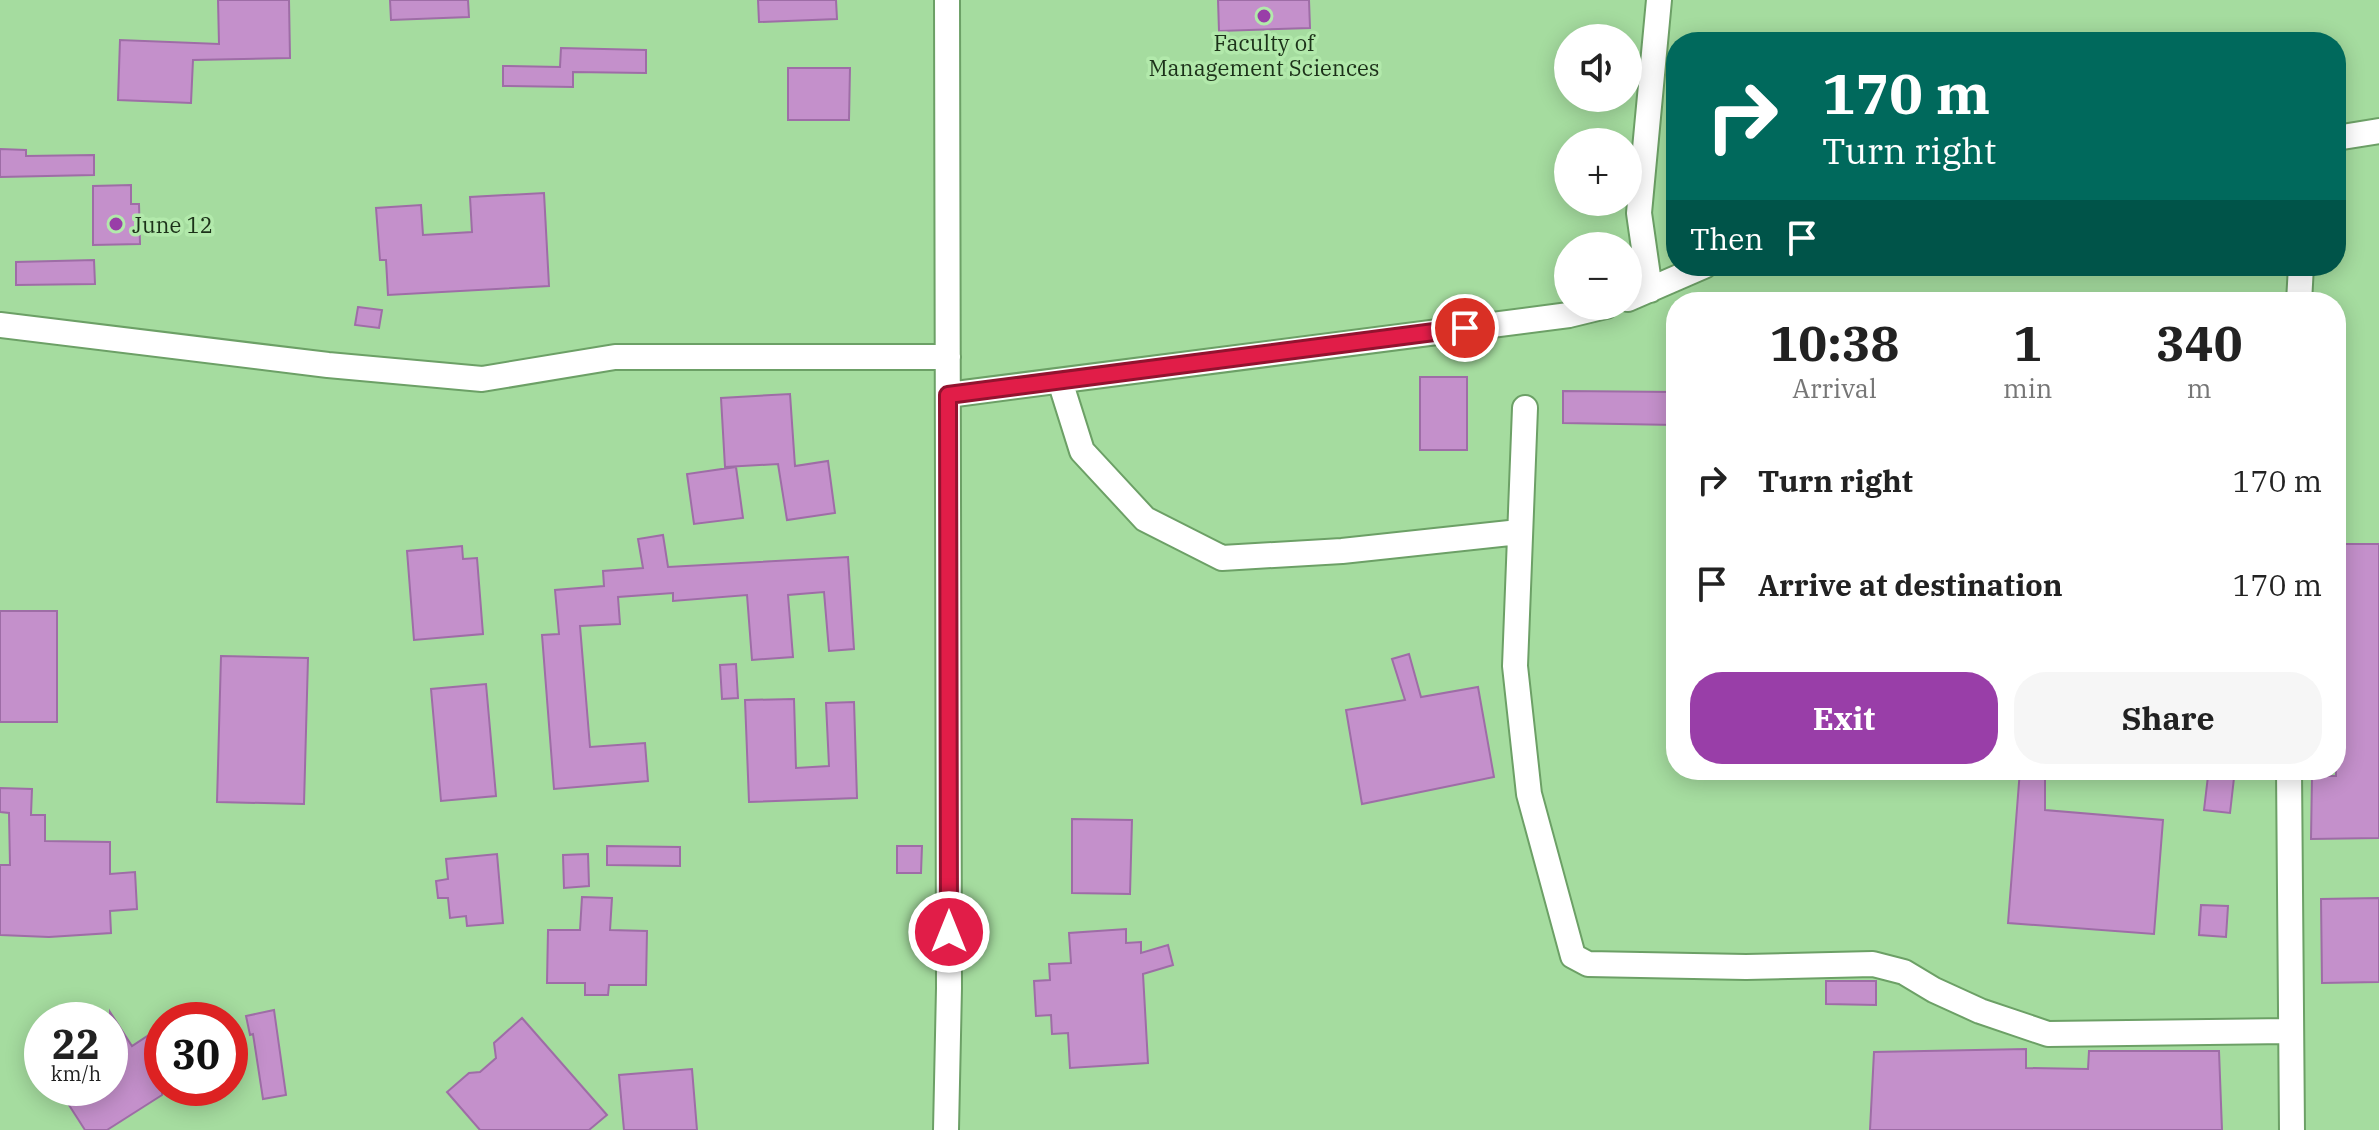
<!DOCTYPE html>
<html lang="en">
<head>
<meta charset="utf-8">
<style>
  :root { --surface:#fff; --page:#f6f6f6; --text:#222; --muted:#767676; --accent:#993ea8 }
  body { margin:0; font-family:"IBM Plex Serif",serif; background:var(--page); color:var(--text); height:100vh; display:flex; flex-direction:column; font-size:30px; white-space:nowrap }
  * { box-sizing:border-box; margin:0 }
  p { font-size:26px; color:var(--muted) }
  .icon { flex:none; width:44px; height:44px; fill:none; stroke:currentColor; stroke-width:2; stroke-linecap:round; stroke-linejoin:round }
  .map { position:relative; flex:1; overflow:hidden }
  .details { position:absolute; left:1666px; top:292px; width:680px; height:488px; display:flex; flex-direction:column; background:var(--surface); border-radius:32px; box-shadow:0 4px 20px #0003 }
  .details>* { flex:none }
  .banner { position:absolute; left:1666px; top:32px; width:680px; height:244px; border-radius:32px; box-shadow:0 4px 20px #0003; background:#00695c; color:#fff; overflow:hidden }
  .tools { position:absolute; left:1554px; top:24px; display:grid; gap:16px }
  .tools a { display:grid; place-items:center; width:88px; height:88px; border-radius:50%; background:var(--surface); box-shadow:0 4px 20px #0003; font-size:40px }
  .speed { position:absolute; left:24px; top:1002px; display:flex; gap:16px; font-size:40px; font-weight:700; text-align:center }
  .speed>* { display:grid; place-content:center; width:104px; height:104px; border-radius:50%; background:var(--surface); box-shadow:0 4px 20px #0003; line-height:1 }
  .speed small { font-size:20px; font-weight:400 }
  .speed .limit { border:12px solid #d22; background:#fff; color:#111 }
  .pin { position:absolute; display:grid; place-items:center; width:68px; height:68px; color:#fff; margin:-34px; border:4px solid #fff; border-radius:50%; box-shadow:0 2px 8px #0007 }
  .me { position:absolute; width:88px; margin:-44px; rotate:0deg; stroke-linejoin:round; filter:drop-shadow(0 0 6px #0008) }
  .turn { display:flex; align-items:center; gap:28px; height:168px; padding:0 24px; font-size:36px }
  .turn .icon { width:104px; height:104px; stroke-width:2.5 }
  .turn b { display:block; font-size:56px; line-height:68px }
  .then { display:flex; align-items:center; height:76px; padding:0 24px; background:#0003; gap:16px; font-size:30px }
  .eta { display:flex; justify-content:space-evenly; align-items:center; height:136px; text-align:center }
  .eta b { font-size:48px; font-weight:800; line-height:56px }
  .action { display:flex; gap:16px; margin-top:auto; padding:16px 24px }
  .action a { flex:1; height:92px; border-radius:32px; background:var(--accent); color:#fff; font-size:32px; font-weight:800; line-height:92px; text-align:center }
  .action a+a { background:var(--page); color:var(--text) }
  ul { padding:0; list-style:none }
  li { display:flex; align-items:center; gap:24px; height:104px; padding:0 24px }
  li div { flex:1 }
  li b { display:block; font-size:30px }
  li em { font-style:normal }
  .map>svg:first-child { display:block }
  .building { fill:#c490cb; stroke:#9e6da6; stroke-width:2 }
  .lines { fill:none; stroke-linecap:round; stroke-linejoin:round }
  .minor-casing { stroke:#6ca066; stroke-width:28 }
  .minor { stroke:#fff; stroke-width:24 }
  .route-casing { stroke:#92132f; stroke-width:20 }
  .route { stroke:#e11d48; stroke-width:14 }
  .poi-dot { fill:#993ea8; stroke:#b2e9ab; stroke-width:3 }
  .labels { text-anchor:middle; dominant-baseline:central; stroke-width:7; stroke-linejoin:round; paint-order:stroke }
  .poi-label { font-size:22px; fill:#1c3119; stroke:#b2e9ab }
</style>
</head>
<body>
<div class="map">
<svg width="2379" height="1130" viewBox="0 0 2379 1130">
  <rect width="100%" height="100%" fill="#a5dc9f"/>
  <path class="building" d="M218,0H289L290,58L193,60L191,103L118,100L120,40L219,44Z
    M390,0H468L469,17L391,20Z
    M758,0H836L837,19L759,22Z
    M1218,0H1309L1310,28L1219,31Z
    M561,48L646,50V73L573,72V87L503,86V66L560,67Z
    M788,68H850L849,120H788Z
    M0,149L26,150V156L94,155V175L0,177Z
    M131,185V204H139L140,244L93,245V186Z
    M544,193L549,286L388,295L386,260H380L376,208L421,205L423,235L472,232L470,197Z
    M94,260L95,284L16,285V262Z
    M358,307L382,310L379,328L355,325Z
    M1420,377H1467V450H1420Z
    M1563,391L1676,392V425L1563,423Z
    M790,394L795,466L828,461L835,513L787,520L778,464L725,467L721,398Z
    M736,467L743,518L694,524L687,474Z
    M663,535L668,567L848,557L854,649L829,651L824,592L788,595L793,657L752,660L747,595L673,601V593L618,597L620,624L580,626L590,747L645,743L648,781L554,789L542,635L559,634L555,590L604,586L603,571L643,568L638,539Z
    M2336,544H2379V838L2311,839L2312,776H2336Z
    M462,546L463,559L477,558L483,634L414,640L407,551Z
    M0,611H57V722H0Z
    M1409,654L1421,697L1478,687L1494,777L1362,804L1346,710L1405,700L1392,659Z
    M221,656L308,658L304,804L217,802Z
    M736,664L738,698L722,699L720,665Z
    M486,684L496,796L441,801L431,689Z
    M794,699L796,768L829,766L826,703L854,702L857,798L749,802L745,700Z
    M2020,770H2045V810L2163,820L2154,934L2008,923Z
    M2208,776L2234,778L2230,813L2204,810Z
    M0,788L32,789L31,815H45V841L110,842V874L135,872L137,909L110,911L111,933L49,937L0,935V865H10L9,813L0,812Z
    M1072,819L1132,820L1130,894L1072,893Z
    M607,846L680,847V866L607,865Z
    M897,846H922L921,873H897Z
    M497,854L503,923L467,926L466,916L450,918L448,898H438L436,881L448,879L446,859Z
    M588,854L589,886L564,888L563,855Z
    M582,897L612,898L610,930L647,931L646,985H609L608,995H585V983H547L548,930H580Z
    M2379,898V982L2322,983L2321,899Z
    M2201,905L2228,906L2226,937L2199,935Z
    M1126,929V943L1141,942V953L1168,945L1173,965L1143,974L1148,1063L1070,1068L1068,1033L1052,1034L1051,1015L1036,1016L1034,981L1050,980L1049,964L1071,963L1069,933Z
    M1826,981H1876V1005L1826,1004Z
    M274,1010L286,1095L263,1099L253,1034L250,1035L246,1016Z
    M110,1012L132,1046L149,1035L162,1055V1095L107,1130H85L58,1088H110Z
    M522,1018L607,1115L589,1130H480L447,1092L469,1073L480,1072L496,1058L494,1043Z
    M2026,1049V1068L2088,1069L2089,1051H2219L2222,1130H1870L1874,1052Z
    M692,1069L697,1130H624L619,1075Z"/>
  <g class="lines">
    <defs>
      <path id="minor" d="M2336,138L2379,131
        M1650,290L1639,213L1659,0
        M1628,299L1704,266
        M2299,302L2301,266
        M0,325L328,365L482,379L615,357H948
        M1060,381L1082,451L1145,519L1222,558L1342,551L1519,532
        M948,395L1569,315L1606,306
        M1525,408L1515,666L1529,794L1573,956L1588,964L1746,967L1873,964L1904,972L1934,990L1980,1011L2048,1034L2290,1031
        M2289,770L2292,1130
        M946,1130L949,988L947,0"/>
    </defs>
    <use href="#minor" class="minor-casing"/>
    <use href="#minor" class="minor"/>
  </g>
  <g class="lines">
    <defs>
      <path id="route" d="M949,932L948,395L1465,328"/>
    </defs>
    <use href="#route" class="route-casing"/>
    <use href="#route" class="route"/>
  </g>
  <g class="poi-dot">
    <circle cx="1264" cy="16" r="8"/>
    <circle cx="116" cy="224" r="8"/>
  </g>
  <g class="labels">
    <g class="poi-label">
      <text x="1264" y="42">Faculty of<tspan x="1264" dy="25">Management Sciences</tspan></text>
      <text x="132" y="224" text-anchor="start">June 12</text>
    </g>
  </g>
</svg>
<div class="tools">
<a><svg class="icon" aria-label="sound" viewBox="0 0 24 24"><path d="M4 9h4l5-4v14l-5-4H4zM17 9q2 3 0 6"/></svg></a>
<a>+</a>
<a>−</a>
</div>
<div class="speed"><div>22<small>km/h</small></div><div class="limit">30</div></div>
<div class="pin" style="left:1465px;top:328px;background:#d93025"><svg class="icon" aria-label="arrive" viewBox="0 0 24 24"><path d="M6 21V4h12l-3 4 3 4H6"/></svg></div>
<svg class="me" style="left:949px;top:932px" viewBox="-20 -20 40 40"><circle r="17" fill="#e11d48" stroke="#fff" stroke-width="3"/><path d="M0-11L8 9 0 5-8 9z" fill="#fff"/></svg>
<div class="banner">
<div class="turn"><svg class="icon" aria-label="right" viewBox="0 0 24 24"><path d="M7 20v-9h11M14 6l5 5-5 5"/></svg><div><b>170 m</b>Turn right</div></div>
<div class="then">Then<svg class="icon" aria-label="arrive" viewBox="0 0 24 24"><path d="M6 21V4h12l-3 4 3 4H6"/></svg></div>
</div>
<section class="details">
<div class="eta">
<div><b>10:38</b><p>Arrival</p></div>
<div><b>1</b><p>min</p></div>
<div><b>340</b><p>m</p></div>
</div>
<ul>
<li><svg class="icon" aria-label="right" viewBox="0 0 24 24"><path d="M7 20v-9h11M14 6l5 5-5 5"/></svg><div><b>Turn right</b></div><em>170 m</em></li>
<li><svg class="icon" aria-label="arrive" viewBox="0 0 24 24"><path d="M6 21V4h12l-3 4 3 4H6"/></svg><div><b>Arrive at destination</b></div><em>170 m</em></li>
</ul>
<div class="action"><a>Exit</a><a>Share</a></div>
</section>
</div>
</body>
</html>
